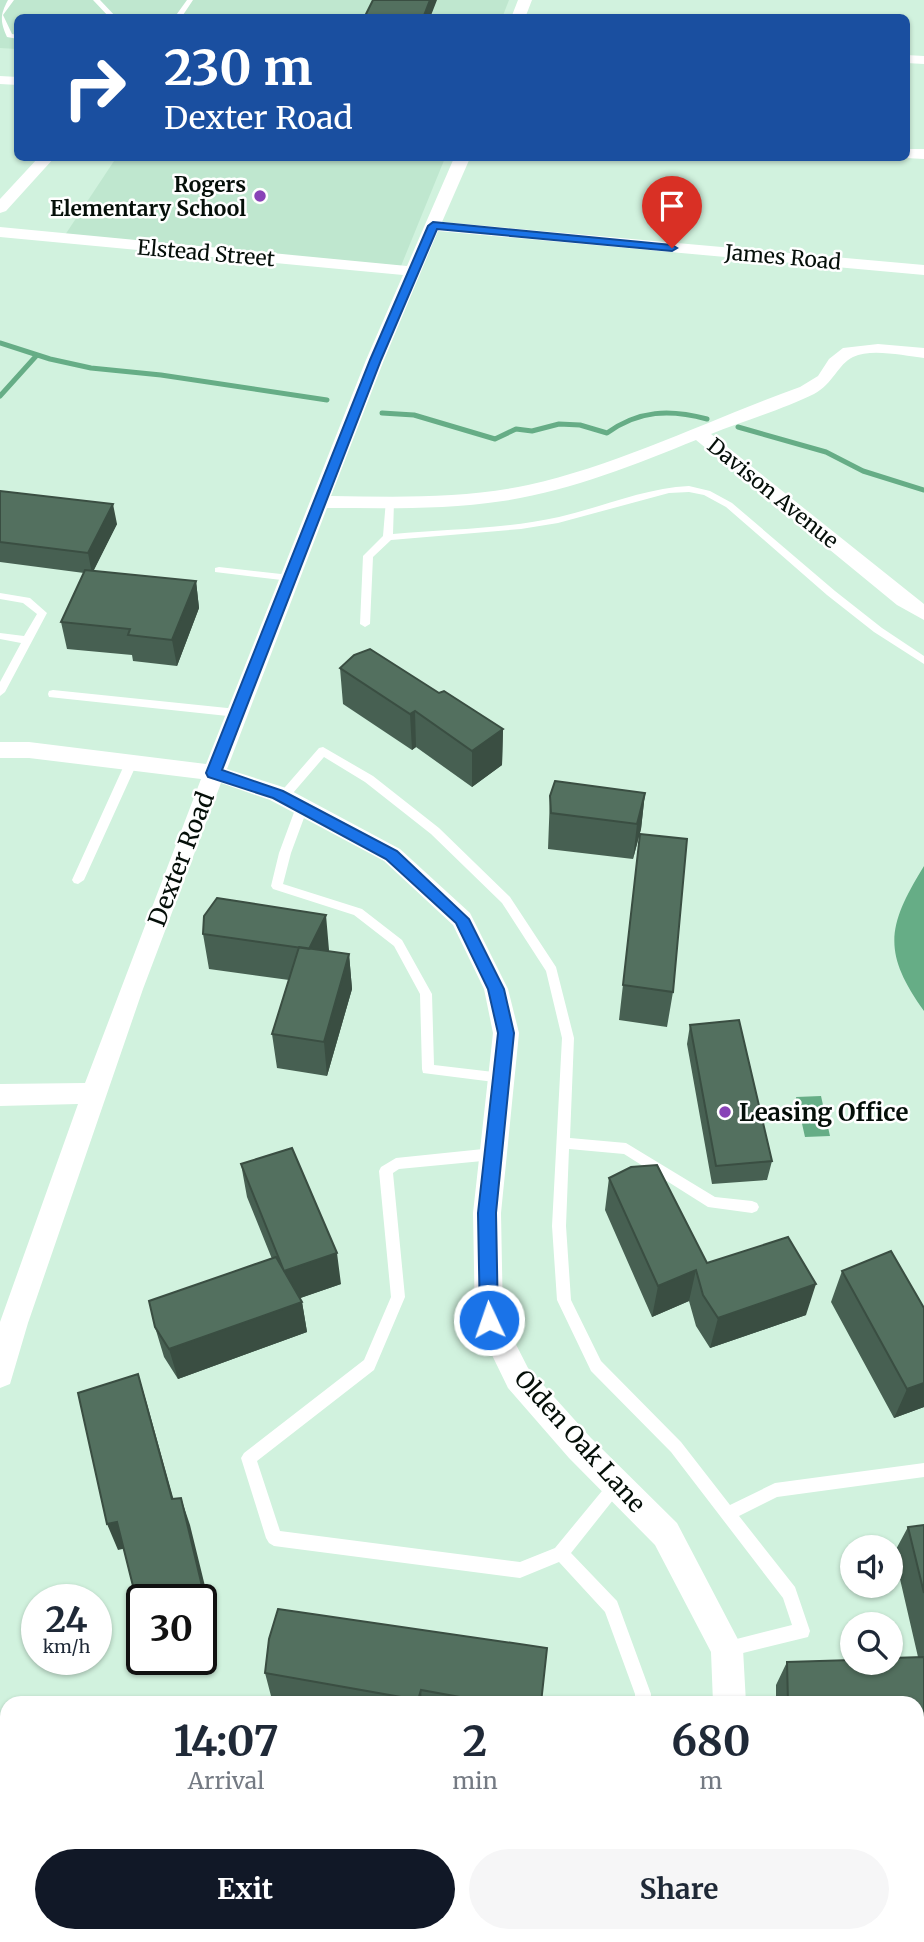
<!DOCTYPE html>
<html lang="en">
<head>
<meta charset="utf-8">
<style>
  :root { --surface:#fff; --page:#f6f6f7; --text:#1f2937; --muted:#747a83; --accent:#111827 }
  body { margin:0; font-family:Merriweather,serif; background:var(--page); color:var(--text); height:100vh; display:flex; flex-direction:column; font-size:26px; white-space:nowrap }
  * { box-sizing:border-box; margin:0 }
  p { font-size:23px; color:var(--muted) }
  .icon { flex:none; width:38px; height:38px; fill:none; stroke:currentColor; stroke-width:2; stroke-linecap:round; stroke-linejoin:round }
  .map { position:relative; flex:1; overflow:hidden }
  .drawer { position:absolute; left:0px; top:1696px; width:924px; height:247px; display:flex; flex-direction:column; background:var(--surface); border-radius:21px 21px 0 0; box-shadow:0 2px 5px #0004 }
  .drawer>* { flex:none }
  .guide { position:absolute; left:14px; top:14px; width:896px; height:147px; border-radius:10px; box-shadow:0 2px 5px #0004; background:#1a4fa0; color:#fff; overflow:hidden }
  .tools { position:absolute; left:840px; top:1535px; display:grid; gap:14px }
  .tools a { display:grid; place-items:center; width:63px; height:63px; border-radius:50%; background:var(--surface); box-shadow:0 2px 5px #0004; font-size:35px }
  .speed { position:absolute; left:21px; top:1584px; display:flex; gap:14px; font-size:35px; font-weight:700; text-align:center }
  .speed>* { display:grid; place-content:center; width:91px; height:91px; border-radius:50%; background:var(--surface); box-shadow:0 2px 5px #0004; line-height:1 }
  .speed small { font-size:18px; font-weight:400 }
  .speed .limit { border:4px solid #111; border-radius:10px; background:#fff; color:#111 }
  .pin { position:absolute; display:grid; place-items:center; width:60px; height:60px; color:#fff; margin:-72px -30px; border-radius:50% 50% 50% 0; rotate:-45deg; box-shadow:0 0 7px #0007 }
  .pin .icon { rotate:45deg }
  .me { position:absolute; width:77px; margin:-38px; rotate:357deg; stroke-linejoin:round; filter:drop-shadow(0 0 5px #0008) }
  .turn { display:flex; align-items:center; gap:24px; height:147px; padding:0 35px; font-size:32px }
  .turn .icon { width:91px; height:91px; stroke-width:2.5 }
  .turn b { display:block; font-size:49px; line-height:60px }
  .eta { display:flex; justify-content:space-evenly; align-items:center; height:119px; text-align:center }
  .eta b { font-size:42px; font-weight:700; line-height:49px }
  .primary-button { display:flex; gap:14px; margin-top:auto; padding:14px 35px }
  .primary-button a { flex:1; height:80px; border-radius:42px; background:var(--accent); color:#fff; font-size:28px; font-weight:700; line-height:80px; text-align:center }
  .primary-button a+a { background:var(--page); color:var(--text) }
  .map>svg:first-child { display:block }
  .built { fill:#bfe7cf }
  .water { fill:#66ad86 }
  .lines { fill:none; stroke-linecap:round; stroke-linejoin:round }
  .stream { stroke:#66ad86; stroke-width:5 }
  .service { fill:#fff; fill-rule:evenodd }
  .minor { fill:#fff; fill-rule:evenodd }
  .wall { fill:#476052 }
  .shaded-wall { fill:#3a4e42 }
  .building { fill:#53705f; stroke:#3a4e42; stroke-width:2 }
  .route { fill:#1a73e8; stroke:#114b97; stroke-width:2 }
  .poi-dot { fill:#8843b7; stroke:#fff; stroke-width:2.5 }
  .labels { text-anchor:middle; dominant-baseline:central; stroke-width:5; stroke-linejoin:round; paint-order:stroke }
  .far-poi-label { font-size:21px; font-weight:bold; fill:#050f09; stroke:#fff; text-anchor:end }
  .far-street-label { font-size:21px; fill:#050f09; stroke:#fff }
  .street-label { font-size:24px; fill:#050f09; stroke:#fff }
  .poi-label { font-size:24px; font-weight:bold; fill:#050f09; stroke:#fff; text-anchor:start }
</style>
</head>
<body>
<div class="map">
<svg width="924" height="1942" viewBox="0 0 924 1942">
  <rect width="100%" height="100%" fill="#d1f2de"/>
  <path class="built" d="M0,0H509L502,18H18L17,49L0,48Z
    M116,158H445L401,266L65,235Z
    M0,1847L7,1848V1936H699L750,1942H0Z"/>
  <path class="water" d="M924,866V1011C882,952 887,926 924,866Z
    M821,1096L830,1136L805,1137L796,1097Z"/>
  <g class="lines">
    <path class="stream" d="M0,343L50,359L91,368L161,375L327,400
      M0,396L37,355
      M382,413L414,415L495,439L516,429L532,431L559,424L580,425L607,433C639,410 670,409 707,419
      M738,427L826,452L863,471L924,490"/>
    <path class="service" d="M8,0H14L3,15L12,34L18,35V39L7,37C0,21 0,15 8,0Z
      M93,0H100L117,18H110Z
      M187,0H193L181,18H174Z
      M689,486L710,491L732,503L835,591L882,628L924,656V664L874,632L827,595L726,507L704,495L689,492L669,493L558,523L521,529L391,540L373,557L370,624L365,627L360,624L363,556L383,536L386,500H392L394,502L393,534C448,529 505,529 559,517C602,507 645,488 689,486Z
      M219,567L290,575L295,578L290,581L215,572V568Z
      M0,593L30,598L47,613L5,692L0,696V682L21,643L0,639V633L24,636L37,614L23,603L0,599Z
      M53,690L237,709L242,713L237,717L49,697L48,694L49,691Z
      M323,747L373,776L439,828L510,897L556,967L574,1038L570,1138L626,1143L715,1197L752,1201L757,1203L759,1207L757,1211L752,1213L708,1207L624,1154L569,1149L566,1226L571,1300L601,1361L681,1442L730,1505L775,1483L924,1463V1477L777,1497L739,1516L795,1587L810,1631L808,1637L727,1657L721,1655L719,1649L721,1643L792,1625L783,1598L671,1452L591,1371L557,1300L552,1226L562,1038L546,971L502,903L431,834L365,782L324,757L287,800H279L277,797L279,794L319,748Z
      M132,757L138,761L84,880L78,884L74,883L72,880L126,761Z
      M302,803L308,807L291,853L283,884L362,909L402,940L432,994L434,1065L502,1073L507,1074L508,1078L507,1082L502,1083L423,1073L422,1069L420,994L394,946L354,915L273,889L271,886L279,853L296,807Z
      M493,1148L498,1150L500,1154L498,1158L493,1160L399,1169L393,1173L405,1297L374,1370L257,1461L280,1531L520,1562L555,1548L611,1480L616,1478L621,1480L624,1485L621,1490L571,1553L617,1601L651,1694V1703H635V1694L605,1612L559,1562L520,1578L274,1546L269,1543L266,1538L241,1458L244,1453L364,1360L391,1297L379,1171L381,1167L396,1158Z
      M705,1936H723L722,1942H704Z"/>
    <path class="minor" d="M518,0H532L525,18H511Z
      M906,55L924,56V64L906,63Z
      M0,76L18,77V85L0,84Z
      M906,149H924V159L906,158Z
      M38,158H54L6,211L0,213V199Z
      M454,158H470L442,222L924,265V275L438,231L384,360L331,496C397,497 464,499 528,485C622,464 710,419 800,387L818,376L829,359L843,348L878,344L924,348V358C904,356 872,348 853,357C838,364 833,384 814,394C784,409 743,421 711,434L924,604V620L897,605L696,440C634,465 570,491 503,501C445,510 386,508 327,508L227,769L286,788L400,849L470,913L508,989L519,1033L501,1213L503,1319L528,1368L591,1438L677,1523L743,1649L746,1703H713L711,1652L655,1545L569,1458L508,1388L475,1320L473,1213L493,1033L484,989L453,925L384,861L270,800L221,783L143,989L28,1323L10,1384L0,1388V1322L78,1104L0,1106V1084L85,1083L201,779L29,758H0V742H29L206,764L366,360L403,275L0,237V227L407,266Z
      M0,1786L7,1787V1821L0,1820Z
      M917,1896L924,1897V1933L917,1932Z"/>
  </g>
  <path class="wall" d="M0,491L117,524L93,571L196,581L199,608L177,666L133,661L132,655L67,649L61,622L84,573L0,562Z
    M340,668L439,693L503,729L502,765L472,787L416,747L412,750L343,704Z
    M645,793L641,829L633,859L548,849L550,796Z
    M640,834L673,992L667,1027L619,1020Z
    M203,934L329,950L328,951L349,954L352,989L327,1076L277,1068L272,1034L289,980L209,969Z
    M690,1025L772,1161L767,1180L712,1184L687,1044Z
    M241,1164L341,1284L300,1298L302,1302L307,1332L178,1379L164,1357L155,1327L272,1259L247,1197Z
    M609,1178L707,1263L806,1315L710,1348L696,1326L689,1301L652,1317L605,1210Z
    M842,1271L924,1407L894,1418L831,1302Z
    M924,1525V1748H917V1703H776V1685L787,1662L918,1657L894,1553L908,1527Z
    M265,1673L541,1703H312L271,1696Z"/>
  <path class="shaded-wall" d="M430,0H437L430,18H423Z
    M113,504L117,524L92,574L88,553Z
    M196,581L199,608L177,666L172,640Z
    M415,711L416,747L412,750L410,714Z
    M503,729L502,765L472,787V751Z
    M645,793L641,829L633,859L637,824Z
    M326,915L329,950L313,983L309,949Z
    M349,954L352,989L327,1076L324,1042Z
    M337,1253L341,1284L289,1302L284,1271Z
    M696,1270L689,1301L652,1317L658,1286Z
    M816,1284L806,1315L710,1348L718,1318Z
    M302,1302L307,1332L178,1379L169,1349Z
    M138,1374L147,1404L181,1526L172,1499Z
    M924,1383V1407L894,1418L907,1389Z
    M181,1498L190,1525L216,1631L201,1636V1609Z
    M117,1522L127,1548L118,1550L107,1524Z
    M421,1690L422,1703H419L418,1700Z"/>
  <path class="building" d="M373,0H430L423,18H364Z
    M0,491L113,504L88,553L0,542Z
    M85,570L196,581L172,640L128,635L130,629L61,622Z
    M370,649L439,693L444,691L503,729L472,751L415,711L410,714L340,668L354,655Z
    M555,781L645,793L637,824L551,813L550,796Z
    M640,834L687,839L673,992L623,985Z
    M217,898L326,915L309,949L203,934L204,916Z
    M299,947L349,954L324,1042L272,1034Z
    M739,1020L772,1161L716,1166L690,1025Z
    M292,1148L337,1253L284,1271L241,1164Z
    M657,1165L707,1263L788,1237L816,1284L718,1318L703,1295L696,1270L658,1286L609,1178L631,1167Z
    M891,1251L924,1308V1383L907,1389L842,1271Z
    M276,1257L302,1302L169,1349L155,1327L149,1301Z
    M138,1374L172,1499L181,1498L207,1607L201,1609V1600H142V1622L117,1522L107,1524L78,1393Z
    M924,1525V1593L908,1527Z
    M278,1609L547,1648L541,1703H493L421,1690L418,1700L265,1673L269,1639Z
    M924,1657V1727H917V1703H788L787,1662L852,1660V1662H891V1658Z"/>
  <path class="route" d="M433,222L672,245L677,248L672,251L437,229L381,360L222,770L283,791L397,851L469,919L504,989L514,1033L496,1213L498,1320L496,1326L489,1329L482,1326L480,1320L478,1213L498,1033L488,989L456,923L386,859L273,798L208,777L206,773L370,360L428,226Z"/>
  <g class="poi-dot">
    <circle cx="260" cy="196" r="7"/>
    <circle cx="725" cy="1112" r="7"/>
  </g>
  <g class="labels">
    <g class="far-poi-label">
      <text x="246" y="184">Rogers<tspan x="246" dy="24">Elementary School</tspan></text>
    </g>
    <g class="far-street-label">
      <text transform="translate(206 253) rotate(5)">Elstead Street</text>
      <text transform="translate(783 257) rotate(5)">James Road</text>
      <text transform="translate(773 493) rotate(39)">Davison Avenue</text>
    </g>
    <g class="street-label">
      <text transform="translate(181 859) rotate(-69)">Dexter Road</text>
      <text transform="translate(580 1441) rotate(48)">Olden Oak Lane</text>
    </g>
    <g class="poi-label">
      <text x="739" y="1112">Leasing Office</text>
    </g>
  </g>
</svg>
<div class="tools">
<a><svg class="icon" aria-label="sound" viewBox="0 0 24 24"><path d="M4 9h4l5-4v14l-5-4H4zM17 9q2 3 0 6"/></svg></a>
<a><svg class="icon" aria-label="search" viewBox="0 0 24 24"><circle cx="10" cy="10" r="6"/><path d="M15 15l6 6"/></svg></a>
</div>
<div class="speed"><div>24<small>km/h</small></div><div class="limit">30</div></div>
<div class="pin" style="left:672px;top:248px;background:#d93025"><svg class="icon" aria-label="arrive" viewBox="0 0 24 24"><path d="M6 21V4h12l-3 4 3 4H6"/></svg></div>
<svg class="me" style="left:489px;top:1320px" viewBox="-20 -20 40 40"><circle r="17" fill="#1a73e8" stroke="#fff" stroke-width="3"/><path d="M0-11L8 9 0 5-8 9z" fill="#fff"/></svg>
<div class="guide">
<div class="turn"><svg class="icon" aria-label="right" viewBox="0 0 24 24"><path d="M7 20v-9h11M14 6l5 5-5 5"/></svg><div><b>230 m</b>Dexter Road</div></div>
</div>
<section class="drawer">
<div class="eta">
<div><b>14:07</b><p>Arrival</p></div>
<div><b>2</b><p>min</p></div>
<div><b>680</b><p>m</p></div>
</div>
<div class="primary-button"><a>Exit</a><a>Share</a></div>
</section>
</div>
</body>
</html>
